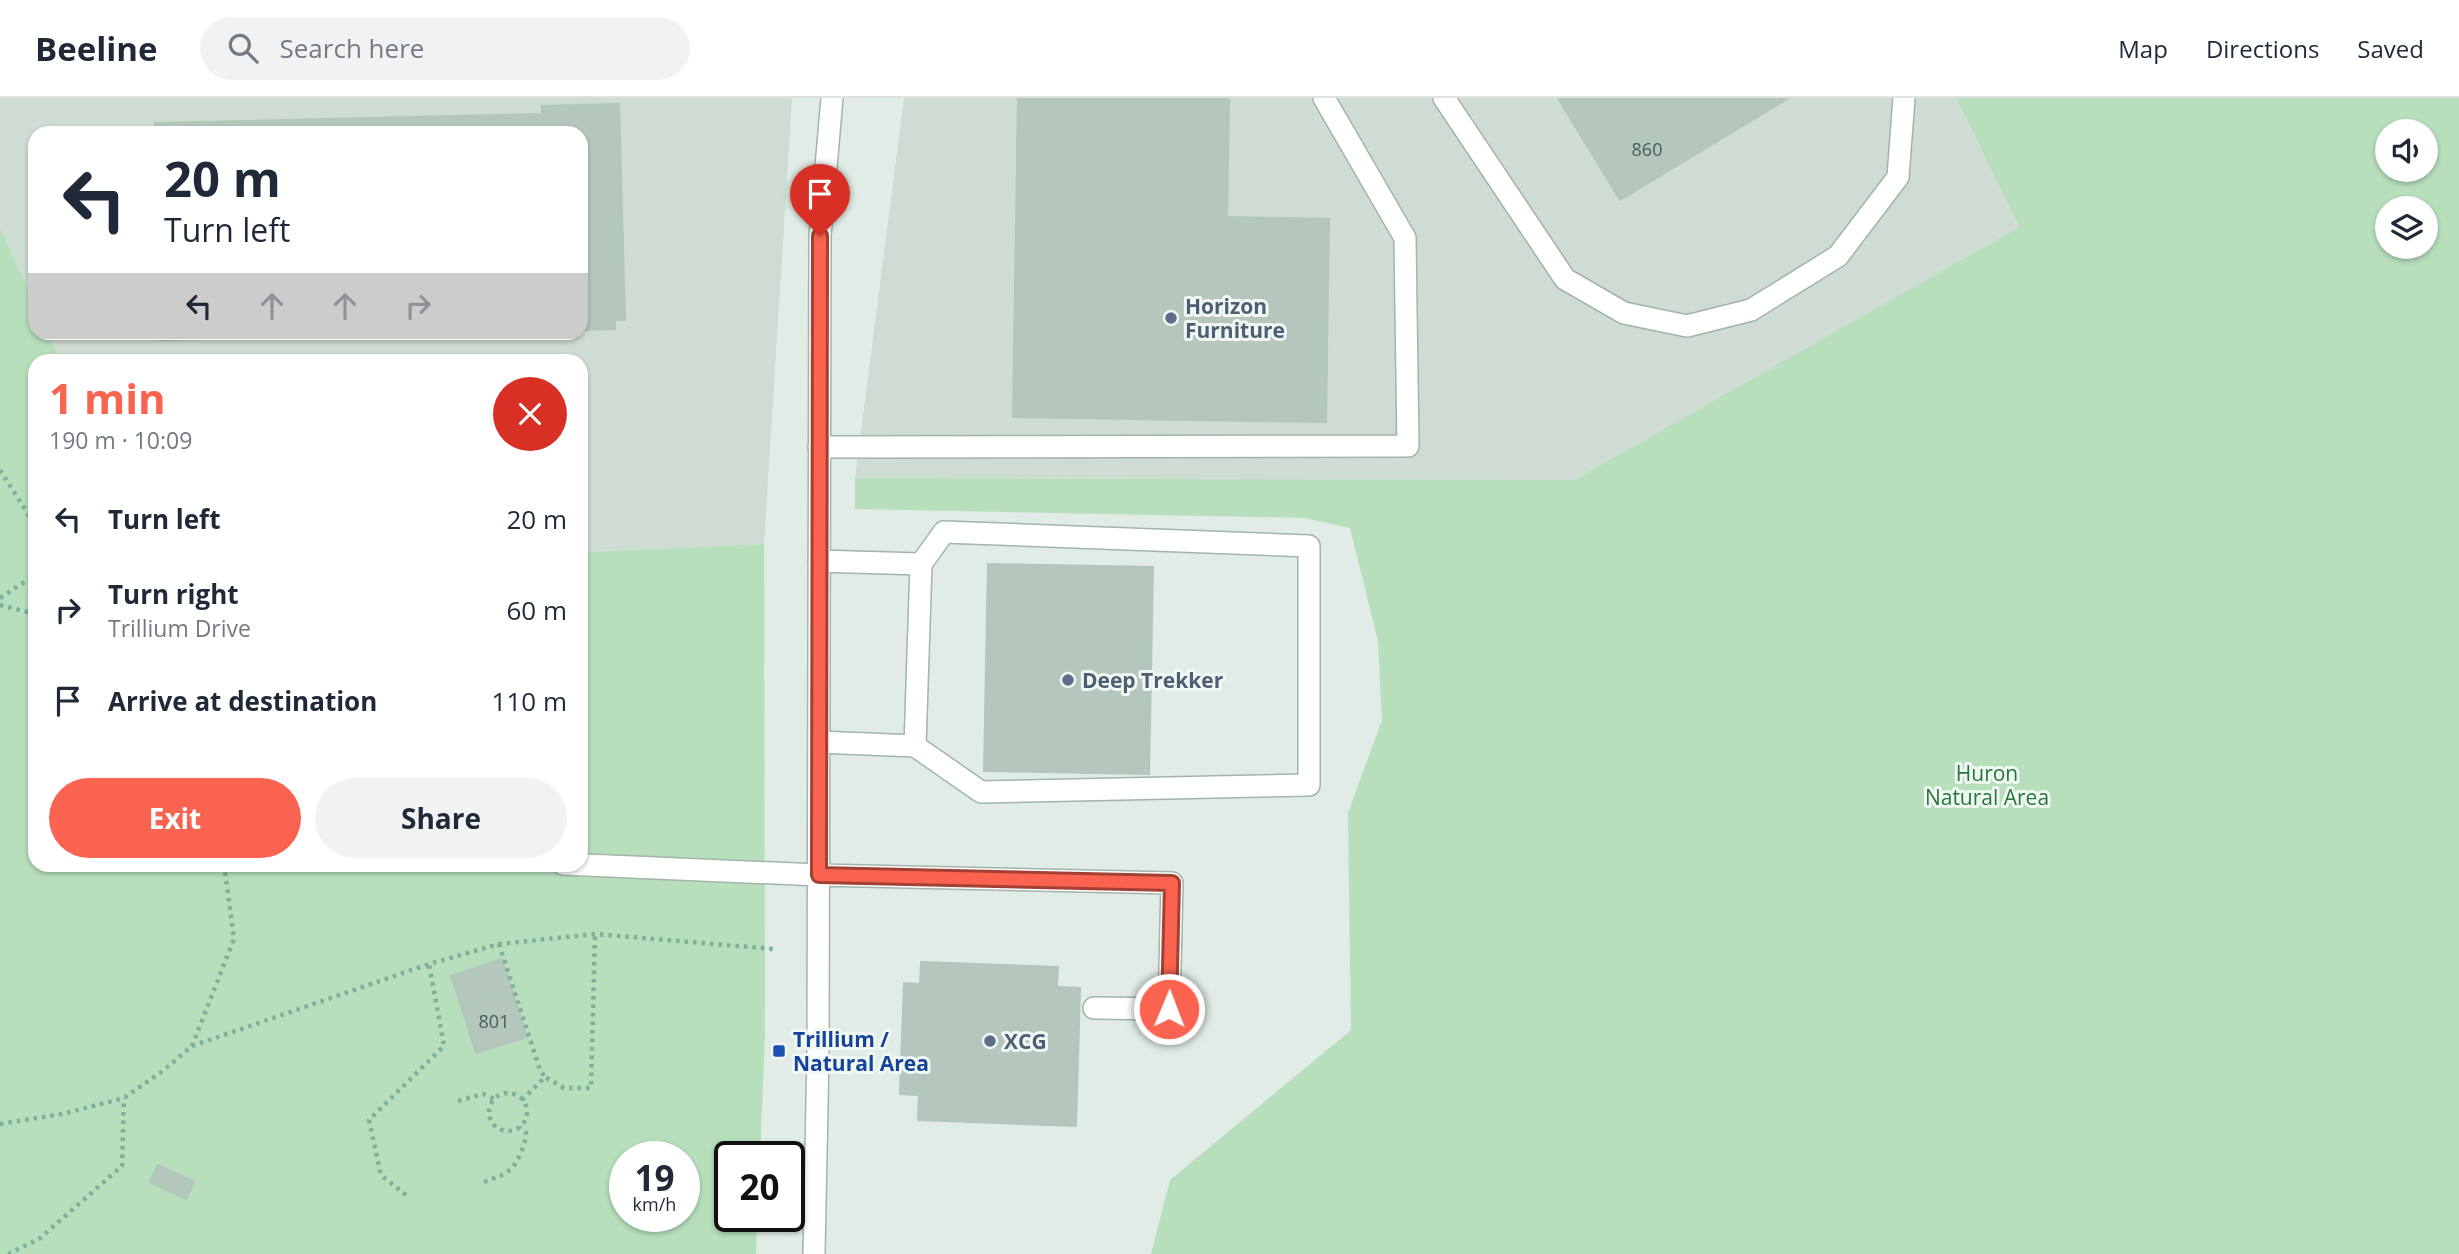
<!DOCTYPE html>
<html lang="en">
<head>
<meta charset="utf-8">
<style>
  :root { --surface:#fff; --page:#f2f2f3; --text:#1f2937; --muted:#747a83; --line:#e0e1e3; --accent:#fa634f }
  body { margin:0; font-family:"Open Sans",sans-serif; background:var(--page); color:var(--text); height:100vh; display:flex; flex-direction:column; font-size:26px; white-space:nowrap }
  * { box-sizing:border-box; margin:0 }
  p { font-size:23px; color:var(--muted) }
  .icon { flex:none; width:38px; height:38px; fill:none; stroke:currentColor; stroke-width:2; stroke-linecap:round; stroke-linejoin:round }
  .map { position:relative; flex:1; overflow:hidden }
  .side { position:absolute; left:28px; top:256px; width:560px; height:518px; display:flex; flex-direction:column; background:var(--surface); border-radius:21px; box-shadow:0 2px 5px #0004 }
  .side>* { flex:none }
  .banner { position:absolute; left:28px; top:28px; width:560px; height:214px; border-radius:21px; box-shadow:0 2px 5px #0004; background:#fff; color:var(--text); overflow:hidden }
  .controls { position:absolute; left:2375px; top:21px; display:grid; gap:14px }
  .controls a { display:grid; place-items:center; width:63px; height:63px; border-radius:50%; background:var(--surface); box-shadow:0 2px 5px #0004; font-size:35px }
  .speed { position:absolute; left:609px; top:1043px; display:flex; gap:14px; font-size:35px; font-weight:700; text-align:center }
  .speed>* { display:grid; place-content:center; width:91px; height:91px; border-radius:50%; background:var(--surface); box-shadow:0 2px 5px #0004; line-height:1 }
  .speed small { font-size:18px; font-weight:400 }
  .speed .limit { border:4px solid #111; border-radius:10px; background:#fff; color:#111 }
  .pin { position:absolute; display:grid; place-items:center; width:60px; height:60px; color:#fff; margin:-72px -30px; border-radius:50% 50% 50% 0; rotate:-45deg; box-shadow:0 0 7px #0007 }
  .pin .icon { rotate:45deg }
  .me { position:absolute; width:77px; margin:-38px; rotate:1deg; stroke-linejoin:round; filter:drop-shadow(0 0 5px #0008) }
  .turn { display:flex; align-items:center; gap:24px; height:147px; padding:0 21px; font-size:32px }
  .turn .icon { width:91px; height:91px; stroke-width:2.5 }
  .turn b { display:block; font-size:49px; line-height:60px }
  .lanes { display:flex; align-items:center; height:66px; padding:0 21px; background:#0003; justify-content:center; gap:35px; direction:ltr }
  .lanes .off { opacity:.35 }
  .round { display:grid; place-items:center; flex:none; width:74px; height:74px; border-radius:37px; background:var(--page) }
  .summary { display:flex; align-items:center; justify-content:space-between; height:119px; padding:0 21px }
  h1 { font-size:42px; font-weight:700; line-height:52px; color:var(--accent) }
  .button { display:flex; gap:14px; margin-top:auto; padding:14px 21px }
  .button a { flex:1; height:80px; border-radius:42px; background:var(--accent); color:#fff; font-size:28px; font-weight:700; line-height:80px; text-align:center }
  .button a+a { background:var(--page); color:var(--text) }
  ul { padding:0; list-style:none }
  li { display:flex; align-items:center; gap:21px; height:91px; padding:0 21px }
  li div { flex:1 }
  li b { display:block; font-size:26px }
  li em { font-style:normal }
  header { display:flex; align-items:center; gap:42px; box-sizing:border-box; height:98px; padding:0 35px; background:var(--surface); border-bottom:2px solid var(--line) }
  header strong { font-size:33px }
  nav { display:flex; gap:38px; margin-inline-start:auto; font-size:24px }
  .search { width:490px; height:63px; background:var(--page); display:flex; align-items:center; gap:18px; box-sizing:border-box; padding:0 24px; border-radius:38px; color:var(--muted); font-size:26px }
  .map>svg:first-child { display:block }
  .built { fill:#cedcd3 }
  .green { fill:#b7dfbc; fill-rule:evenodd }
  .building { fill:#b5c7bd; stroke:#b2c6bb; stroke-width:2 }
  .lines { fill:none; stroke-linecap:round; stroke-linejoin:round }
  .minor-casing { stroke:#a2b4ab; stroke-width:24 }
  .path { stroke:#7eb19b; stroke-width:4.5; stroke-dasharray:3.5 5; stroke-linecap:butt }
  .minor { stroke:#fff; stroke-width:21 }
  .route-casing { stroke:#a24033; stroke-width:18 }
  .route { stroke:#fa634f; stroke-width:12 }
  .service-dot { fill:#5c6f8a; stroke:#f0f8f3; stroke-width:2.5 }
  .transit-dot { fill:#1a4fb4; stroke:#f0f8f3; stroke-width:2.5 }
  .labels { text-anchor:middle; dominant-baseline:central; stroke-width:6; stroke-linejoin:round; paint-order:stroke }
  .number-label { font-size:18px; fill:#446054 }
  .service-label { font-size:21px; font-weight:bold; fill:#4e5e75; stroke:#f0f8f3; text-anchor:start }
  .park-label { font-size:21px; fill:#27763b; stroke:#f0f8f3 }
  .transit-label { font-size:21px; font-weight:bold; fill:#164399; stroke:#f0f8f3; text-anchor:start }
</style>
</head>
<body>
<header>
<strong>Beeline</strong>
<div class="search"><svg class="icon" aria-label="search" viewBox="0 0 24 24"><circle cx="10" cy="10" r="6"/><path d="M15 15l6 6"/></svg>Search here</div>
<nav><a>Map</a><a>Directions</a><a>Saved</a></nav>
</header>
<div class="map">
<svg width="2459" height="1156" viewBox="0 0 2459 1156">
  <rect width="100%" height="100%" fill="#e0ece5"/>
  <path class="built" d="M0,0H792L764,446L581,454V262H60L48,235L581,234V35H35V207L0,130Z
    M904,0H1956L2019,129L1574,382L855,380Z"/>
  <path class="green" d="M1956,0H2459V1156H1151L1170,1082L1351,932L1348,715L1382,622L1378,543L1350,430L1305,420L855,411V380L1574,382L2019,129ZM2387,33H2426V72H2387ZM2387,110H2426V149H2387Z
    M0,130L35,207V234L48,235L60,262H35V766H581V454L764,446L765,934L760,1059H730V1118H757L756,1156H0ZM625,1059H684V1118H625Z"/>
  <path class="building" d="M1018,0H1229L1227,119L1329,121L1326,324L1013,319Z
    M1558,0H1789L1620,102Z
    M619,6L625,222H615V231L581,232V35H155V25L542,16V8Z
    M160,234H487L160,242Z
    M988,466L1153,469L1149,676L984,673Z
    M502,861L512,891L461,908L451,878Z
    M921,864L1058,869L1057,889L1080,890L1076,1028L918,1022L919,997L900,996L904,885L920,886Z
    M512,891L527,939L476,955L461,908Z
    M158,1067L194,1084L186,1101L150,1084Z"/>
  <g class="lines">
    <defs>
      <path id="minor" d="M1444,0L1565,181L1624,215L1687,228L1751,212L1838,158L1898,79L1904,0
        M819,349L1408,348L1405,140L1324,0
        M819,463L921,466
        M819,644L915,648L981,694L1309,687V448L944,434L921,466L915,648
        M563,766L819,777L1172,785L1169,911L1094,910
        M814,1156L818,954L820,138L832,0"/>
    </defs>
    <use href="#minor" class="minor-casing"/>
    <path class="path" d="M0,372L35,427
      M0,500L35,477
      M0,507L35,516
      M499,846L540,972L545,979
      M192,948L429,866L499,846L595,836L773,851
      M489 1014a19 19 0 1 1 38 0a19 19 0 1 1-38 0Z
      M522,1002L545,979L564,990H591L595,836
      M458,1003L483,996L494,1001
      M0,1026L62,1016L124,1000L164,972L192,948L234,841L224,766
      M484,1084C505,1076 513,1075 522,1052C524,1046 526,1041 526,1035L520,1029
      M406,1097L381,1077L369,1022L444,948L429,866
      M8,1156L39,1141L122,1068L124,1000"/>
    <use href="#minor" class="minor"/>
  </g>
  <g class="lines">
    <defs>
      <path id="route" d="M820,138L819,777L1172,785L1169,911"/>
    </defs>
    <use href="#route" class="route-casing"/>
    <use href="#route" class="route"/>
  </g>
  <g class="service-dot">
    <circle cx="1171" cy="220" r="7"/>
    <circle cx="1068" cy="582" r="7"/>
    <circle cx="990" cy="943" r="7"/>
  </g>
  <rect class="transit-dot" x="772" y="946" width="14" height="14" rx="3.5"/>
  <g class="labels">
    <g class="number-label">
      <text x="1647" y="51">860</text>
      <text x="494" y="923">801</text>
    </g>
    <g class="service-label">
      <text x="1185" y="208">Horizon<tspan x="1185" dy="24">Furniture</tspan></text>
      <text x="1082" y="582">Deep Trekker</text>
      <text x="1004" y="943">XCG</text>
    </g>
    <g class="park-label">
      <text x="1987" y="675">Huron<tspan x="1987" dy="24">Natural Area</tspan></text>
    </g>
    <g class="transit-label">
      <text x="793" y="941">Trillium /<tspan x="793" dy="24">Natural Area</tspan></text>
    </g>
  </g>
</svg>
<div class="controls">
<a><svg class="icon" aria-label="sound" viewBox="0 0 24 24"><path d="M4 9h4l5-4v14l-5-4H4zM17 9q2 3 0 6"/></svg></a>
<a><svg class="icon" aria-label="layers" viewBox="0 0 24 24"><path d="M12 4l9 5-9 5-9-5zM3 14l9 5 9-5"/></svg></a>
</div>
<div class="speed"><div>19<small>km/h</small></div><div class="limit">20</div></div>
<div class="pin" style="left:820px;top:138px;background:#d93025"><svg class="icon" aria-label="arrive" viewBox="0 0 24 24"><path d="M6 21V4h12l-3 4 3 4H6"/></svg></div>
<svg class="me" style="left:1169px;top:911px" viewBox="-20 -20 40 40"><circle r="17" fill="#fa634f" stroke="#fff" stroke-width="3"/><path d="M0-11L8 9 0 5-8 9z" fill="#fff"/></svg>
<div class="banner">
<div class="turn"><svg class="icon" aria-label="left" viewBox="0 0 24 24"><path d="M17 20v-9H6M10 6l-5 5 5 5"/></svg><div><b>20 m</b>Turn left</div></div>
<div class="lanes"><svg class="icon" aria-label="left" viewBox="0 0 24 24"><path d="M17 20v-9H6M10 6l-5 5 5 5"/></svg><svg class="icon off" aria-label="ahead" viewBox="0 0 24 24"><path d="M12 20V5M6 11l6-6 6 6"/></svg><svg class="icon off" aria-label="ahead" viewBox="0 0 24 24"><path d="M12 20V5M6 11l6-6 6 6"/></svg><svg class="icon off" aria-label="right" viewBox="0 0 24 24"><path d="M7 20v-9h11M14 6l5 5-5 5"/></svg></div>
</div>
<section class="side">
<div class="summary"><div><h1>1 min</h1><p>190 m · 10:09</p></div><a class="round" style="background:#d93025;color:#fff"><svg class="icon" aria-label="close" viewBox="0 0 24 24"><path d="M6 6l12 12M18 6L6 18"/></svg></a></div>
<ul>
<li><svg class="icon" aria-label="left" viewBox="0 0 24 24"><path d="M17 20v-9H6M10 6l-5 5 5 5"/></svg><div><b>Turn left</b></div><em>20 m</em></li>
<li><svg class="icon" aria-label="right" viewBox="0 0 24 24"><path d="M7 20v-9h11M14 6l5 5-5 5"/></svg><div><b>Turn right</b><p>Trillium Drive</p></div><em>60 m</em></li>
<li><svg class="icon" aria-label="arrive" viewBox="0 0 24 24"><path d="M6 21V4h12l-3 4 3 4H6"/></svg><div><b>Arrive at destination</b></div><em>110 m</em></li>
</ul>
<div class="button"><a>Exit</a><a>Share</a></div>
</section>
</div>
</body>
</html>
